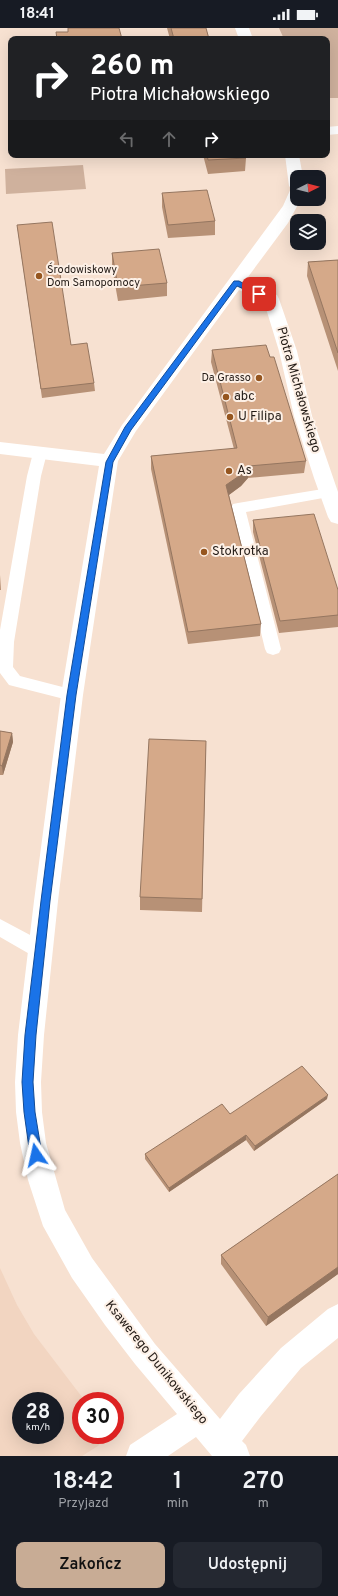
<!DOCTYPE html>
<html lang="pl">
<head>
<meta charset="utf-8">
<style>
  :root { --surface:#171b24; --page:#242831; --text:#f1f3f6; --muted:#9ea1a6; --accent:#c8ac95 }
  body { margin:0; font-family:Overpass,sans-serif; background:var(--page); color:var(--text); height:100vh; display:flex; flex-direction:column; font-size:15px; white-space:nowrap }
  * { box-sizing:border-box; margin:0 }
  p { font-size:13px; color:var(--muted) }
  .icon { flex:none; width:22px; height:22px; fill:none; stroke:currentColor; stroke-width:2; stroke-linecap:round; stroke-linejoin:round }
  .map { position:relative; height:1428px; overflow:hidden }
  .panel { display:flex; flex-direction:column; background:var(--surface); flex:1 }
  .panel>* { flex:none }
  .guide { position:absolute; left:8px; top:8px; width:322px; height:122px; border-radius:8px; box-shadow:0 4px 16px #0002; background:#202124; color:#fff; overflow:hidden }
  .needle { width:26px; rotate:84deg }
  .controls { position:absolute; left:290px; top:142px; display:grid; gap:8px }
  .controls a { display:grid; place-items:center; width:36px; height:36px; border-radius:8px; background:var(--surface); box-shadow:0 4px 16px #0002; font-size:20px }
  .speed { position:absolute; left:12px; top:1364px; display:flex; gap:8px; font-size:20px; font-weight:700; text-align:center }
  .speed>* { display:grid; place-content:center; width:52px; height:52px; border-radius:50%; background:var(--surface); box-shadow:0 4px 16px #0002; line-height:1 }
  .speed small { font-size:10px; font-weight:400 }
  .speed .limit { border:6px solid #d22; background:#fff; color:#111 }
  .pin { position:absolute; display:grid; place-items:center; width:34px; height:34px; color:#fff; margin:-17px; border-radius:8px; box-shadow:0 2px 6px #0006 }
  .me { position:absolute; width:44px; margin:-22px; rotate:349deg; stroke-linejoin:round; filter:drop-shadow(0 0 3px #0008) }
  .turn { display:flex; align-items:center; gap:14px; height:84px; padding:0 16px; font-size:18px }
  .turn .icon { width:52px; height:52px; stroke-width:2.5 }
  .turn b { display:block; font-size:28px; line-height:34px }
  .lanes { display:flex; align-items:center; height:38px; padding:0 16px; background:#0003; justify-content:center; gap:20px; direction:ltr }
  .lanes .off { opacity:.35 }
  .eta { display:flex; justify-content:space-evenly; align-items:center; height:68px; text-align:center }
  .eta b { font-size:24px; font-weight:600; line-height:28px }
  .action { display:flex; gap:8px; margin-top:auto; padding:8px 16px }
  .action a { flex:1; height:46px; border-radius:8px; background:var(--accent); color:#111; font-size:16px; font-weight:600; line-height:46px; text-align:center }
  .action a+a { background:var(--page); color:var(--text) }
  .status { display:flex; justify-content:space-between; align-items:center; height:28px; padding:0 20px; background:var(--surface); direction:ltr }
  .status svg { height:11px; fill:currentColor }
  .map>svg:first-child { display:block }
  .built { fill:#f2d5c1; fill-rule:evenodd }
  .green { fill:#cfb19d }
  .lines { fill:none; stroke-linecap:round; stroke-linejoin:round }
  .service { fill:#fff; fill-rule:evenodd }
  .minor { fill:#fff; fill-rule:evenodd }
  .wall { fill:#b79176 }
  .shaded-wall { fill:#957660 }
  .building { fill:#d5a989; stroke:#957660 }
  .route { fill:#1a73e8; stroke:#114b97 }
  .poi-dot { fill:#96561f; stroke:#fdf0e6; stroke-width:1.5 }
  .labels { text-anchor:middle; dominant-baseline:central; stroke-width:4; stroke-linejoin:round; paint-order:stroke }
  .far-poi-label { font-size:11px; fill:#231b16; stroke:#fdf0e6; text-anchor:start }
  .street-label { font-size:13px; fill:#231b16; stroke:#fdf0e6 }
  .poi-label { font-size:13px; fill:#231b16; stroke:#fdf0e6; text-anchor:start }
</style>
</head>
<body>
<div class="status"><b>18:41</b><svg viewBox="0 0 49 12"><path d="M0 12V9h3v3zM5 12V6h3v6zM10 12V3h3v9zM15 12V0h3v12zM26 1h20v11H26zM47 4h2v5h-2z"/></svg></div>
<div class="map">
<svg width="338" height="1428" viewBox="0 0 338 1428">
  <rect width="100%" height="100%" fill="#f7e1d1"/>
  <path class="built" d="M0,1240L17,1277L34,1306L85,1373H81V1407H106L98,1418L82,1428H0ZM21,1373H55V1407H21Z"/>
  <path class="green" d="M279,0H338V70H327V11H284Z
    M83,137L86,161L6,166L5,141Z"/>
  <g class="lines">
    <path class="service" d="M40,420L45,422L47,425L41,448L14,614L13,639L20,648L78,663L80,667L78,671L72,673L9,657L0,645V602L27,448L33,425L35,422Z
      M329,460L334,462L336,465L334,468L246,484L281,621L279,625L273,627L267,625L265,621L231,480L233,476L238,475Z
      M0,891L47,916L49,922L47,928L40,930L33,928L0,909Z"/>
    <path class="minor" d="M235,0H249L253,11H239Z
      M338,98V106L327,107V99Z
      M285,127H299L303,149H297V171H301L288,195L245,253L277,267L279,271L297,323L312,388L338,464V496L331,494L328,489L314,450L294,388L279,323L264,274L239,262L136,403L118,433L83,667L58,873L44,1007L41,1054L42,1084L46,1115L65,1182L92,1230L155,1316L220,1391L239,1366L281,1320L328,1281L338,1276V1310L301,1340L261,1388L242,1413L246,1417L250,1428H212L196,1409L168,1428H126L130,1417L177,1386L135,1336L105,1297L72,1250L43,1198L28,1152L20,1115L16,1084L15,1054L18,1007L34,873L61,667L99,438L0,426V414L104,426L122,397L283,178L291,160L289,158Z"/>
  </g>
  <path class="wall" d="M167,0H206L209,11H170Z
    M203,127H245L246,130L245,143L208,146Z
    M162,165L215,193V207L168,210L162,179Z
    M17,197L71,317L94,355L95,363L42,370Z
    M112,225L167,255V268L118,273L112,239Z
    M338,232V343L307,248L308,234Z
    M212,322L270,329L306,433L304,445L248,450L241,458L229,467L261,596L260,608L188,616L151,441V428L234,421L211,334Z
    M253,492L338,562V599L279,605L253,504Z
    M0,547L1,562H0Z
    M0,703L12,705L13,714L3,747H0Z
    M206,713L202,884L140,882V869Z
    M327,1071L254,1123L246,1112L169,1164L145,1131V1126L230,1086Z
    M338,1146V1246L266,1298L221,1236V1227Z"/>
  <path class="shaded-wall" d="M249,438L248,450L241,458L226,469V457Z
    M12,705L13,714L3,747L2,738Z
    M328,1067L327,1071L254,1123L255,1118Z
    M246,1107V1112L169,1164V1160Z
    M338,1239V1246L266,1298L268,1289Z"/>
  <path class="building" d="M68,0H119L122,11H57L56,4H68Z
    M171,0H206L209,11H174Z
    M207,127H245L246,130L208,132Z
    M207,162L215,193L168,197L162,165Z
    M52,194L71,317L87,315L94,355L41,361L17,197Z
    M159,221L167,255L118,259L112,225Z
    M338,232V325L308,234Z
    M266,317L270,329H274L306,433L249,438L242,446L226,457L261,596L188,604L151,428L237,420L212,322Z
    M314,486L338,562V587L280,593L253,492Z
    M0,703L12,705L2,738L0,737Z
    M149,711L206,713L202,871L140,869Z
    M302,1038L328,1067L255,1118L246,1107L169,1160L145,1126L222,1076L230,1086Z
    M338,1146V1239L268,1289L221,1227Z"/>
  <path class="route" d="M234,253H239L263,266L257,267L237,258L131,402L113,434L76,667L50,873L36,1007L33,1054L35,1084L42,1127L40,1131L36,1133L32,1131L30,1127L24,1084L22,1054L25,1007L41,873L67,667L106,434L125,399Z"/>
  <g class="poi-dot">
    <circle cx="39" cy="248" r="4"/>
    <circle cx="259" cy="350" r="4"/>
    <circle cx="226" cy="369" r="4"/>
    <circle cx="230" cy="389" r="4"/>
    <circle cx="229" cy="443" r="4"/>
    <circle cx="204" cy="524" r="4"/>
  </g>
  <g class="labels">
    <g class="far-poi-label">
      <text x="47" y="242">Środowiskowy<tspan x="47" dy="13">Dom Samopomocy</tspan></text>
      <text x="251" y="350" text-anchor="end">Da Grasso</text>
    </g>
    <g class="street-label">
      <text transform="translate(298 362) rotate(74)">Piotra Michałowskiego</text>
      <text transform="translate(156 1335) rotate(51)">Ksawerego Dunikowskiego</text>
    </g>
    <g class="poi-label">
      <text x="234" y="369">abc</text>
      <text x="238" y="389">U Filipa</text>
      <text x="237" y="443">As</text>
      <text x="212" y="524">Stokrotka</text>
    </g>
  </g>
</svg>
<div class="controls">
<a><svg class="needle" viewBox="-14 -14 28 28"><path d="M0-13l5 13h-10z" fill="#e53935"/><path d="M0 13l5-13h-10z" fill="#9ea1a6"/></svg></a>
<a><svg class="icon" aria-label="layers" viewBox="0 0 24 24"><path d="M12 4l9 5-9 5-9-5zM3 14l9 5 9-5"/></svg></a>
</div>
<div class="speed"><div>28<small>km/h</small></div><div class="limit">30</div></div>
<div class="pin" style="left:259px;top:266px;background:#d93025"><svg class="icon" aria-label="arrive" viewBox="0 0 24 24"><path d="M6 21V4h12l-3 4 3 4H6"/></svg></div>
<svg class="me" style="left:36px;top:1127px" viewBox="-20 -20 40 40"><path d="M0-17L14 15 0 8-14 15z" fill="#1a73e8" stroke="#fff" stroke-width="4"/></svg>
<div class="guide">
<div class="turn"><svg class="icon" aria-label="right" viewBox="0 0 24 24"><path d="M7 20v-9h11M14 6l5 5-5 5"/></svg><div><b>260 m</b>Piotra Michałowskiego</div></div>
<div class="lanes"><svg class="icon off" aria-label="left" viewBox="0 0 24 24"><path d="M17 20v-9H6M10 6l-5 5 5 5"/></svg><svg class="icon off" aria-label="ahead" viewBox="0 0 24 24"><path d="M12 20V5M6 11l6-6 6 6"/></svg><svg class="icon" aria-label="right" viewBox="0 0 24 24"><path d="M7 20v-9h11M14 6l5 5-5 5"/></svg></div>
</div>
</div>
<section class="panel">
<div class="eta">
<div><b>18:42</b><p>Przyjazd</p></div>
<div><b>1</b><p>min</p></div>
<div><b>270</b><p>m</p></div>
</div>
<div class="action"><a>Zakończ</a><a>Udostępnij</a></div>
</section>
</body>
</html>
